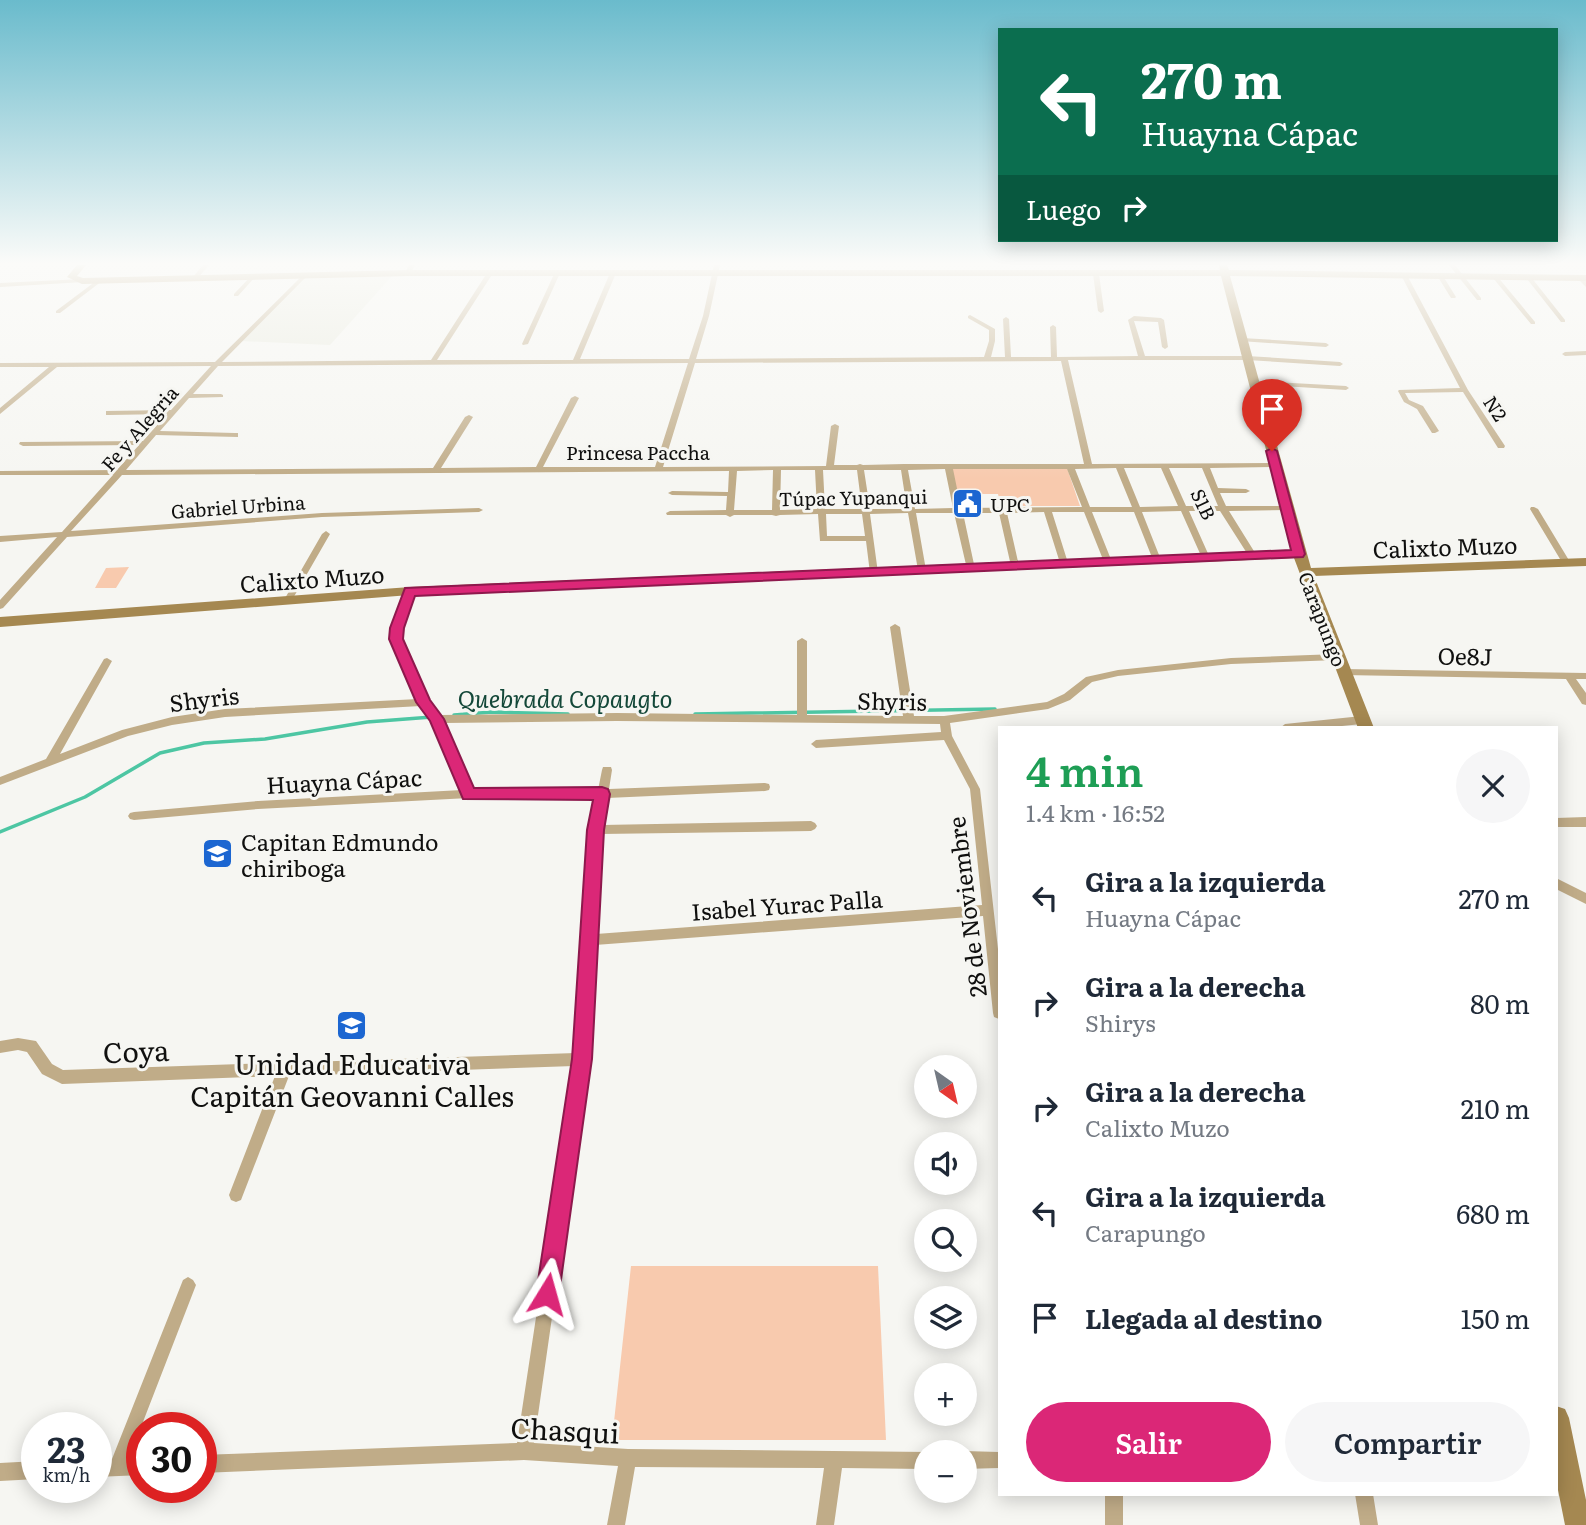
<!DOCTYPE html>
<html lang="es">
<head>
<meta charset="utf-8">
<style>
  :root { --surface:#fff; --page:#f6f6f7; --text:#1f2937; --muted:#747a83; --accent:#db2777 }
  body { margin:0; font-family:Literata,serif; background:var(--page); color:var(--text); height:100vh; display:flex; flex-direction:column; font-size:26px; white-space:nowrap }
  * { box-sizing:border-box; margin:0 }
  p { font-size:23px; color:var(--muted) }
  .icon { flex:none; width:38px; height:38px; fill:none; stroke:currentColor; stroke-width:2; stroke-linecap:round; stroke-linejoin:round }
  .map { position:relative; flex:1; overflow:hidden }
  .panel { position:absolute; left:998px; top:726px; width:560px; height:770px; display:flex; flex-direction:column; background:var(--surface); border-radius:0px; box-shadow:0 4px 18px #0003 }
  .panel>* { flex:none }
  .top-card { position:absolute; left:998px; top:28px; width:560px; height:214px; border-radius:0px; box-shadow:0 4px 18px #0003; background:#0b6e4f; color:#fff; overflow:hidden }
  .needle { width:46px; rotate:146deg }
  .fabs { position:absolute; left:914px; top:1055px; display:grid; gap:14px }
  .fabs a { display:grid; place-items:center; width:63px; height:63px; border-radius:50%; background:var(--surface); box-shadow:0 4px 18px #0003; font-size:35px }
  .speed { position:absolute; left:21px; top:1412px; display:flex; gap:14px; font-size:35px; font-weight:700; text-align:center }
  .speed>* { display:grid; place-content:center; width:91px; height:91px; border-radius:50%; background:var(--surface); box-shadow:0 4px 18px #0003; line-height:1 }
  .speed small { font-size:18px; font-weight:400 }
  .speed .limit { border:10px solid #d22; background:#fff; color:#111 }
  .pin { position:absolute; display:grid; place-items:center; width:60px; height:60px; color:#fff; margin:-72px -30px; border-radius:50% 50% 50% 0; rotate:-45deg; box-shadow:0 0 7px #0007 }
  .pin .icon { rotate:45deg }
  .me { position:absolute; width:77px; margin:-38px; rotate:8deg; stroke-linejoin:round; filter:drop-shadow(0 0 5px #0008) }
  .turn { display:flex; align-items:center; gap:24px; height:147px; padding:0 28px; font-size:32px }
  .turn .icon { width:91px; height:91px; stroke-width:2.5 }
  .turn b { display:block; font-size:49px; line-height:60px }
  .then { display:flex; align-items:center; height:66px; padding:0 28px; background:#0003; gap:14px; font-size:26px }
  .round { display:grid; place-items:center; flex:none; width:74px; height:74px; border-radius:37px; background:var(--page) }
  .summary { display:flex; align-items:center; justify-content:space-between; height:119px; padding:0 28px }
  h1 { font-size:42px; font-weight:600; line-height:52px; color:#1e9e55 }
  .action { display:flex; gap:14px; margin-top:auto; padding:14px 28px }
  .action a { flex:1; height:80px; border-radius:42px; background:var(--accent); color:#fff; font-size:28px; font-weight:600; line-height:80px; text-align:center }
  .action a+a { background:var(--page); color:var(--text) }
  ul { padding:0; list-style:none }
  li { display:flex; align-items:center; gap:21px; height:105px; padding:0 28px }
  li div { flex:1 }
  li b { display:block; font-size:26px }
  li em { font-style:normal }
  .map>svg:first-child { display:block }
  .built { fill:#e9eade }
  .green { fill:#f8caae }
  .lines { fill:none; stroke-linecap:round; stroke-linejoin:round }
  .stream { stroke:#4dc6a3; stroke-width:3.5 }
  .street { fill:#c0ac88; fill-rule:evenodd }
  .secondary { fill:#a58851; fill-rule:evenodd }
  .route { fill:#db2777; stroke:#8e194d; stroke-width:2 }
  .labels { text-anchor:middle; dominant-baseline:central; stroke-width:6; stroke-linejoin:round; paint-order:stroke }
  .far-street-label { font-size:19px; fill:#10100f; stroke:#f6f6f2 }
  .far-poi-label { font-size:19px; fill:#10100f; stroke:#f6f6f2; text-anchor:start }
  .street-label { font-size:23px; fill:#10100f; stroke:#f6f6f2 }
  .poi-label { font-size:23px; fill:#10100f; stroke:#f6f6f2; text-anchor:start }
  .water-label { font-size:24px; font-style:italic; fill:#144839; stroke:#f6f6f2 }
  .near-street-label { font-size:28px; fill:#10100f; stroke:#f6f6f2 }
  .near-poi-label { font-size:28px; fill:#10100f; stroke:#f6f6f2 }
</style>
</head>
<body>
<div class="map">
<svg width="1586" height="1525" viewBox="0 0 1586 1525">
  <rect width="100%" height="100%" fill="#f6f6f2"/>
  <path class="built" d="M392,276L330,345L240,341L302,279Z"/>
  <path class="green" d="M952,468H1067L1080,506H1001L998,494H957Z
    M129,567L116,588H95L106,568Z
    M631,1266H878L886,1440H612Z"/>
  <g class="lines">
    <path class="stream" d="M695,714L995,709
      M454,715L492,712L568,714
      M0,832L85,797L160,753L204,743L265,739L367,722L432,717"/>
    <path class="street" d="M203,265H209L197,279H193V277Z
      M409,265H415L410,274L408,275L405,273Z
      M714,265H720L709,316L696,359L984,357L989,341V330L968,318V316L970,315L995,329V341L991,357H1005L1003,319L1006,317L1009,319L1011,357H1051L1050,327L1053,325L1056,327L1057,357L1138,356L1128,320L1134,316L1161,318L1164,320L1168,347L1165,349L1162,347L1158,322L1134,321L1145,356H1247L1340,362L1343,364L1340,366L1247,360H1068L1092,464L1279,463L1280,465L1276,467L1210,468L1218,488L1246,489L1250,491L1246,493H1220L1226,506H1288L1292,508L1288,510L1229,511L1257,556L1253,559L1250,558L1220,511H1189L1210,558L1206,561L1202,558L1181,511L1142,512L1161,560L1157,563L1153,560L1134,512H1092L1112,562L1108,565L1104,562L1084,512H1052L1068,563L1064,566L1060,563L1044,512L1007,513L1019,566L1015,569L1011,566L999,513H963L975,569L971,572L967,569L954,513H916L926,570L922,573L918,570L908,513L870,514L878,573L874,576L870,573L866,541H820L818,514L780,515L776,516L772,515H734L730,517L726,515H667L666,513L670,511L726,510L727,496L672,495L668,493L672,491L728,492L729,471L122,475L71,531L322,513L479,508L483,510L479,512L322,517L67,537L3,608L0,609V600L57,537L0,542V536L62,532L113,475H0V471L117,470L139,445L23,446L19,444L20,442L143,441L167,414L109,415H106V411L171,410L211,366L57,367L0,414V408L49,367H0V363L215,362L305,273L307,274V276L222,362L431,360L487,273L490,271L493,273L437,360H573L610,273L613,271L616,273L580,359H689L703,316ZM1061,361L1084,464H904L863,465L860,464L857,465H834L839,426L835,424L831,426L826,466L663,467L695,363ZM688,363L655,467H543L579,398L575,396L571,398L536,467L441,468L473,417L469,415L465,417L433,468L126,470L156,435L238,437V433H235L160,431L189,398L223,397V395L221,394H193L218,366ZM1116,468L1132,507H1090L1075,469ZM1124,468H1161L1178,506L1140,507ZM1169,468H1202L1218,506H1186ZM945,469L953,508L915,509L908,470ZM953,469H1067L1082,507L961,508ZM773,470L772,510H734L737,471ZM781,470H815L817,509L780,510ZM823,470H857L862,509H825ZM864,470H901L907,509H870ZM826,514H862L865,536H827Z
      M1449,265H1455L1481,298V300H1477Z
      M555,272L560,273L528,344L523,345L522,344Z
      M1096,272L1099,274L1104,311L1101,313L1098,311L1093,274Z
      M253,274L255,275V277L238,296H234V294Z
      M1403,276L1408,277L1468,390L1505,446L1504,448H1498L1463,392L1405,393L1409,400L1423,406L1439,431L1435,433H1432L1417,409L1404,402L1398,391L1399,390L1460,388L1402,277Z
      M1439,276H1443L1456,297L1455,298H1451L1438,277Z
      M1493,276H1497L1535,322V324H1531L1493,278Z
      M1527,277H1531L1565,320V322H1561L1527,279Z
      M1578,277H1582L1586,281V287L1578,279Z
      M100,278L103,280L102,281L60,313H56V311Z
      M82,279L85,281L84,282L0,287V283Z
      M1242,338L1326,343L1329,345L1326,347L1240,341L1239,340Z
      M1586,351V355L1565,356L1562,354L1565,352Z
      M1254,381L1346,386L1349,388L1346,390L1252,384V382Z
      M1531,507H1534L1538,509L1570,562L1569,564H1563L1530,509Z
      M326,531L330,534L292,600L291,602H285L284,600L322,534Z
      M410,588L414,591L402,628L401,639L428,700L440,715L617,713L797,715V641L802,638L807,641V715L903,716L890,627L895,624L900,627L914,716H944L1047,702L1064,694L1086,677L1118,670L1231,658L1337,654L1342,657L1337,660L1231,664L1118,676L1092,682L1070,700L1048,709L950,723L952,736L980,789L999,958V1019L994,1017L993,1013L983,916L595,945L589,1059L534,1443L628,1449L929,1452H926V1469L842,1468L834,1525H816L824,1468L635,1467L625,1525H607L618,1466L524,1460L201,1473V1455L517,1443L574,1066L289,1076L241,1200L236,1202L231,1200L229,1195L275,1076L62,1084L42,1074L27,1052L18,1050L0,1053V1041L18,1038L36,1041L52,1064L63,1070L576,1053L590,830L596,798H469L258,809L134,820L130,819L128,816L130,813L134,812L258,801L462,790L433,721L421,706L225,717L172,725L128,736L0,785V777L46,759L104,659L107,658L112,661L60,754L122,730L172,717L225,709L418,699L391,639L392,628L406,591ZM617,721L940,724L941,732L816,740L811,744L816,748L944,740L970,789L982,905L596,934L601,834L811,831L815,829L817,826L815,823L811,821L602,825L607,798L765,791L769,790L770,787L769,784L765,783L609,789L612,770L611,767H603L602,770L598,790H473L444,723Z
      M1343,669L1586,673V679H1576L1586,693V705L1582,704L1566,679L1343,675L1338,672Z
      M1362,716L1367,720L1362,724L1322,728H1280L1285,724Z
      M1586,817V827H1556V818Z
      M1556,878L1586,893V904L1556,889Z
      M188,1277L193,1280L196,1285L129,1458L142,1457V1475L96,1477V1459H112L183,1280Z
      M964,1451L999,1452V1468L964,1469V1452H961Z
      M37,1461V1479L0,1481V1463Z
      M1105,1494H1123V1525H1105Z
      M1355,1494H1373L1378,1525H1360Z"/>
    <path class="secondary" d="M77,265H86L77,276L83,278L408,270H1220L1219,265H1227L1229,270L1586,275V281L1230,276L1311,568L1586,558V566L1314,576L1374,728H1358L1294,558L410,595L0,627V617L410,587L1292,550L1221,276H408L82,284L67,277Z
      M1556,1406L1565,1409L1569,1418L1586,1500V1525H1565L1556,1480Z"/>
  </g>
  <linearGradient id="sky" x2="0" y2="1"><stop stop-color="#6abbcc"/><stop offset="0.55" stop-color="#fbfbf9"/><stop offset="1" stop-color="#fbfbf9" stop-opacity="0"/></linearGradient>
  <rect width="1586" height="479" fill="url(#sky)"/>
  <path class="route" d="M1272,448L1277,451L1305,554L1303,557L415,596L404,628L403,639L430,700L444,719L474,788L602,787L608,789L610,794L604,830L592,1059L559,1294L556,1303L547,1306L539,1303L536,1294L572,1059L587,830L593,800L463,799L430,721L416,702L389,639L390,628L405,588L1291,550L1266,451Z"/>
  <defs>
    <symbol id="civic-square" viewBox="-11 -11 22 22"><rect x="-9" y="-9" width="18" height="18" rx="4" fill="#1c66d1" stroke="#f6f6f2"/><path d="M-.6-6.5H3V-4.5H.6V-3L4-1V1h2V6H-6V1h2V-1L-.6-3ZM-1.2 2.5V6h2.4V2.5Z" fill="#fff"/></symbol>
    <symbol id="school-square" viewBox="-11 -11 22 22"><rect x="-9" y="-9" width="18" height="18" rx="4" fill="#1c66d1" stroke="#f6f6f2"/><path d="M0-5L7-2L0 1L-7-2ZM-4 1L0 2.5L4 1V4Q0 6-4 4Z" fill="#fff"/></symbol>
    <symbol id="university-square" viewBox="-11 -11 22 22"><rect x="-9" y="-9" width="18" height="18" rx="4" fill="#1c66d1" stroke="#f6f6f2"/><path d="M0-5L7-2L0 1L-7-2ZM-4 1L0 2.5L4 1V4Q0 6-4 4Z" fill="#fff"/></symbol>
  </defs>
  <g fill-rule="evenodd">
    <use href="#civic-square" x="950" y="486" width="35" height="35"/>
    <use href="#school-square" x="200" y="836" width="35" height="35"/>
    <use href="#university-square" x="334" y="1008" width="35" height="35"/>
  </g>
  <g class="labels">
    <g class="far-street-label">
      <text transform="translate(1496 408) rotate(57)">N2</text>
      <text transform="translate(139 428) rotate(-49)">Fe y Alegria</text>
      <text x="638" y="452">Princesa Paccha</text>
      <text transform="translate(853 497) rotate(-1)">Túpac Yupanqui</text>
      <text transform="translate(1204 504) rotate(65)">S1B</text>
      <text transform="translate(238 506) rotate(-4)">Gabriel Urbina</text>
      <text transform="translate(1323 619) rotate(69)">Carapungo</text>
    </g>
    <g class="far-poi-label">
      <text x="990" y="504">UPC</text>
    </g>
    <g class="street-label">
      <text transform="translate(1445 546) rotate(-2)">Calixto Muzo</text>
      <text transform="translate(312 578) rotate(-4)">Calixto Muzo</text>
      <text transform="translate(1465 655) rotate(1)">Oe8J</text>
      <text transform="translate(204 698) rotate(-7)">Shyris</text>
      <text transform="translate(892 700) rotate(1)">Shyris</text>
      <text transform="translate(344 780) rotate(-3)">Huayna Cápac</text>
      <text transform="translate(787 904) rotate(-4)">Isabel Yurac Palla</text>
      <text transform="translate(966 907) rotate(-97)">28 de Noviembre</text>
    </g>
    <g class="poi-label">
      <text x="241" y="841">Capitan Edmundo<tspan x="241" dy="26">chiriboga</tspan></text>
    </g>
    <g class="water-label">
      <text x="565" y="697">Quebrada Copaugto</text>
    </g>
    <g class="near-street-label">
      <text transform="translate(136 1050) rotate(-2)">Coya</text>
      <text transform="translate(565 1429) rotate(3)">Chasqui</text>
    </g>
    <g class="near-poi-label">
      <text x="352" y="1063">Unidad Educativa<tspan x="352" dy="32">Capitán Geovanni Calles</tspan></text>
    </g>
  </g>
</svg>
<div class="fabs">
<a><svg class="needle" viewBox="-14 -14 28 28"><path d="M0-13l5 13h-10z" fill="#e53935"/><path d="M0 13l5-13h-10z" fill="#747a83"/></svg></a>
<a><svg class="icon" aria-label="sound" viewBox="0 0 24 24"><path d="M4 9h4l5-4v14l-5-4H4zM17 9q2 3 0 6"/></svg></a>
<a><svg class="icon" aria-label="search" viewBox="0 0 24 24"><circle cx="10" cy="10" r="6"/><path d="M15 15l6 6"/></svg></a>
<a><svg class="icon" aria-label="layers" viewBox="0 0 24 24"><path d="M12 4l9 5-9 5-9-5zM3 14l9 5 9-5"/></svg></a>
<a>+</a>
<a>−</a>
</div>
<div class="speed"><div>23<small>km/h</small></div><div class="limit">30</div></div>
<div class="pin" style="left:1272px;top:451px;background:#d93025"><svg class="icon" aria-label="arrive" viewBox="0 0 24 24"><path d="M6 21V4h12l-3 4 3 4H6"/></svg></div>
<svg class="me" style="left:547px;top:1294px" viewBox="-20 -20 40 40"><path d="M0-17L14 15 0 8-14 15z" fill="#db2777" stroke="#fff" stroke-width="4"/></svg>
<div class="top-card">
<div class="turn"><svg class="icon" aria-label="left" viewBox="0 0 24 24"><path d="M17 20v-9H6M10 6l-5 5 5 5"/></svg><div><b>270 m</b>Huayna Cápac</div></div>
<div class="then">Luego<svg class="icon" aria-label="right" viewBox="0 0 24 24"><path d="M7 20v-9h11M14 6l5 5-5 5"/></svg></div>
</div>
<section class="panel">
<div class="summary"><div><h1>4 min</h1><p>1.4 km · 16:52</p></div><a class="round"><svg class="icon" aria-label="close" viewBox="0 0 24 24"><path d="M6 6l12 12M18 6L6 18"/></svg></a></div>
<ul>
<li><svg class="icon" aria-label="left" viewBox="0 0 24 24"><path d="M17 20v-9H6M10 6l-5 5 5 5"/></svg><div><b>Gira a la izquierda</b><p>Huayna Cápac</p></div><em>270 m</em></li>
<li><svg class="icon" aria-label="right" viewBox="0 0 24 24"><path d="M7 20v-9h11M14 6l5 5-5 5"/></svg><div><b>Gira a la derecha</b><p>Shirys</p></div><em>80 m</em></li>
<li><svg class="icon" aria-label="right" viewBox="0 0 24 24"><path d="M7 20v-9h11M14 6l5 5-5 5"/></svg><div><b>Gira a la derecha</b><p>Calixto Muzo</p></div><em>210 m</em></li>
<li><svg class="icon" aria-label="left" viewBox="0 0 24 24"><path d="M17 20v-9H6M10 6l-5 5 5 5"/></svg><div><b>Gira a la izquierda</b><p>Carapungo</p></div><em>680 m</em></li>
<li><svg class="icon" aria-label="arrive" viewBox="0 0 24 24"><path d="M6 21V4h12l-3 4 3 4H6"/></svg><div><b>Llegada al destino</b></div><em>150 m</em></li>
</ul>
<div class="action"><a>Salir</a><a>Compartir</a></div>
</section>
</div>
</body>
</html>
